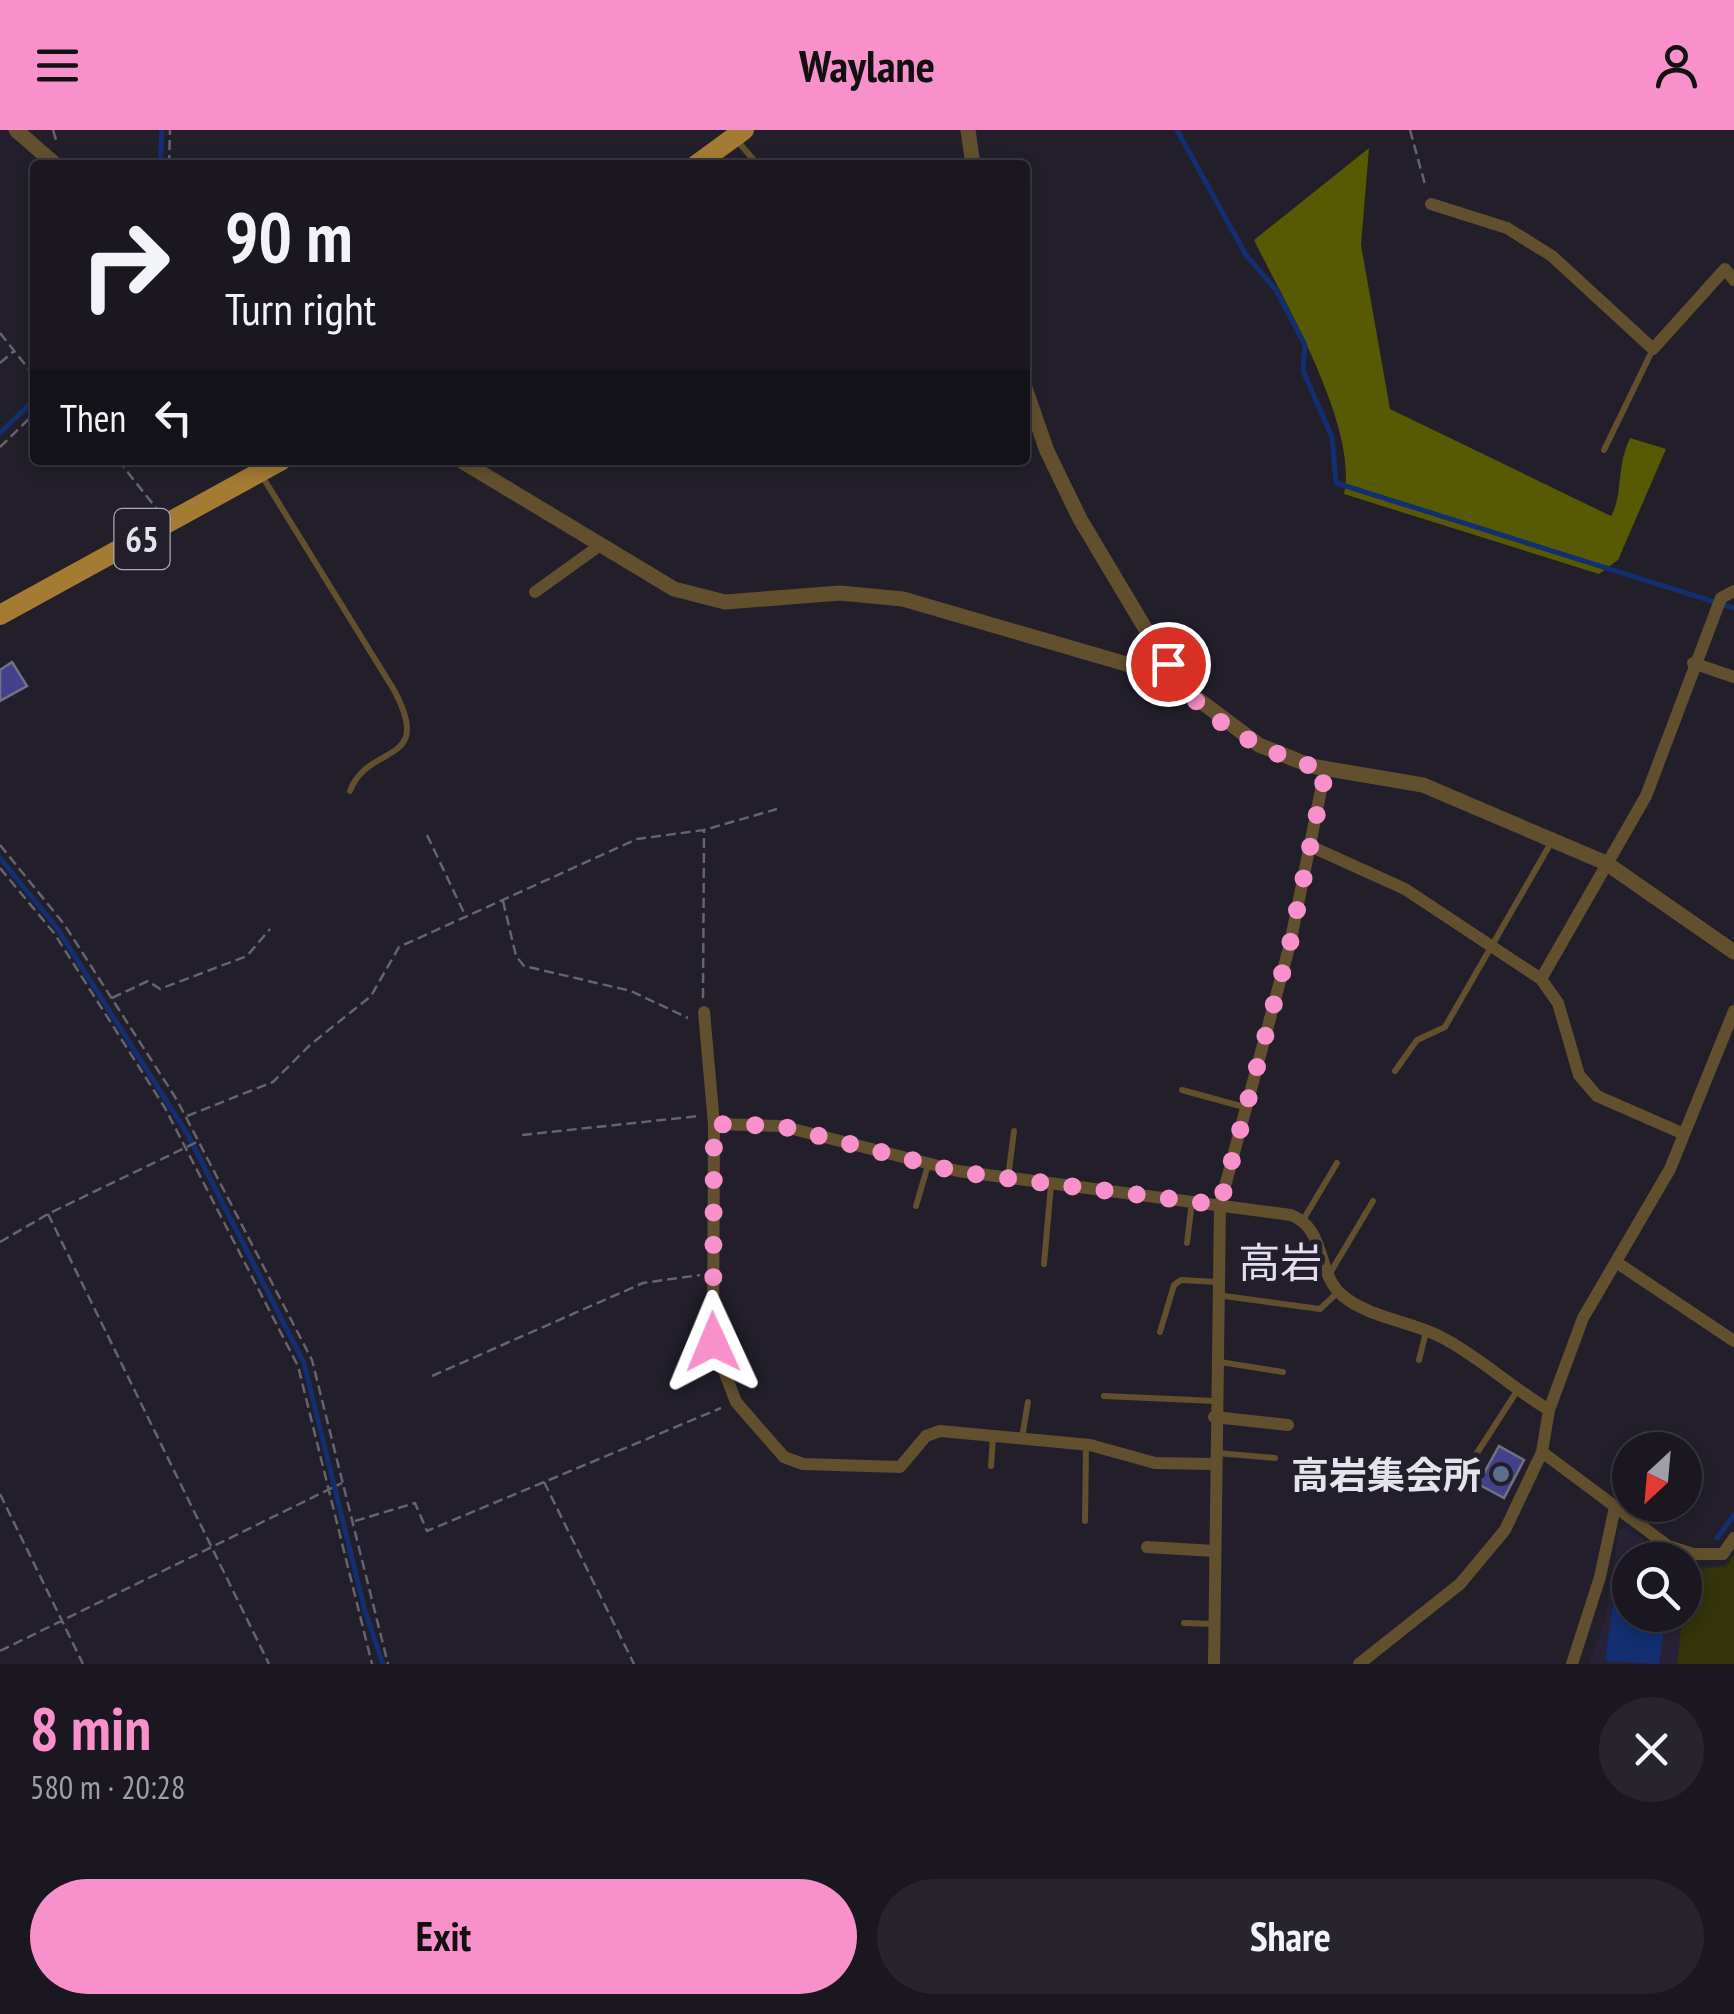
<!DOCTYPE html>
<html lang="en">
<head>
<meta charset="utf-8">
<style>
  :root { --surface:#1a1720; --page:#27242d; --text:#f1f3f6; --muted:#9f9fa5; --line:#38363e; --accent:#f890cb }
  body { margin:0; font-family:"PT Sans Narrow","Noto Sans JP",sans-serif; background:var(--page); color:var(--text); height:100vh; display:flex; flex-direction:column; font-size:38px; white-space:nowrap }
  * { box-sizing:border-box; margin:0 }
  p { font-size:32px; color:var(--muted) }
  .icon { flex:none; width:55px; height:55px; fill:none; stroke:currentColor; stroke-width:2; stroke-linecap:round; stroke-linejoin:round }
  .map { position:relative; height:1534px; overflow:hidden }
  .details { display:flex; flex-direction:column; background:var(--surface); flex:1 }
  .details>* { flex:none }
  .hud { position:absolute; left:30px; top:30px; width:1000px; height:305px; border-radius:10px; box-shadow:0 5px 15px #0003,0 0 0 2px var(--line); background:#1a1720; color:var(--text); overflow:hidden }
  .needle { width:65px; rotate:206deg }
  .tools { position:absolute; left:1612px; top:1302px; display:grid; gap:20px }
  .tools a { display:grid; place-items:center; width:90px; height:90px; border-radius:50%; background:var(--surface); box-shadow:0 5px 15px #0003,0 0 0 2px var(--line); font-size:50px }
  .pin { position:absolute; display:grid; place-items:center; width:85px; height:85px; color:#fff; margin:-42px; border:5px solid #fff; border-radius:50%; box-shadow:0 2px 10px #0007 }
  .me { position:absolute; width:110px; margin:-55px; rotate:359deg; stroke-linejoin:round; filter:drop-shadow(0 0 8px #0008) }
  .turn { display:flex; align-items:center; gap:35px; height:210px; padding:0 30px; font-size:45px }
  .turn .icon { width:130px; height:130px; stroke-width:2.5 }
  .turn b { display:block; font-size:70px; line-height:85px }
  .then { display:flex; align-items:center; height:95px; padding:0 30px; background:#0003; gap:20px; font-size:38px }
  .round { display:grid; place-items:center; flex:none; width:105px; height:105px; border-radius:52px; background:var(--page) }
  .summary { display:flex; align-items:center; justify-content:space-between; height:170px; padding:0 30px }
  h1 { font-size:60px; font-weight:700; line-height:75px; color:var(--accent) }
  .button { display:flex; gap:20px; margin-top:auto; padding:20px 30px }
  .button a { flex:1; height:115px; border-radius:60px; background:var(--accent); color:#111; font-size:40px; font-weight:700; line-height:115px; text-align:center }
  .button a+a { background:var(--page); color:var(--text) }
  header { display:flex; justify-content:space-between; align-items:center; height:130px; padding:0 30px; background:var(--accent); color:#111; font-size:45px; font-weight:700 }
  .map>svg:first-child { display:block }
  .built { fill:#272235 }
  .green { fill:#33340a }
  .forest { fill:#585903 }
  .water { fill:#132f72 }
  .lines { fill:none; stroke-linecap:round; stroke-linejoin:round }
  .stream { stroke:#132f72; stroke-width:5 }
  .building { fill:#44408b; stroke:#707281; stroke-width:2.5 }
  .path { stroke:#65636e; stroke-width:2.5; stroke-dasharray:10 5; stroke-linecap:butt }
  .service { stroke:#624f2e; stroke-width:6 }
  .minor { stroke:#624f2e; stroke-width:12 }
  .tertiary { stroke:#624f2e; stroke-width:15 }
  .primary { stroke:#a37b32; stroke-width:20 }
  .route { stroke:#f890cb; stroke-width:18; stroke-dasharray:0 32.4 }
  .service-dot { fill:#5c6f8a; stroke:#221f2b; stroke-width:4 }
  .labels { text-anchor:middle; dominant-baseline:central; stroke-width:10; stroke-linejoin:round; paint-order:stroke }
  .shield { fill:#221f2b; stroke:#aaa8b1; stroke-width:2.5 }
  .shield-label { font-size:35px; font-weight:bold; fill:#e4e2eb }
  .poi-label { font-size:38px; font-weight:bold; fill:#e4e2eb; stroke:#221f2b; text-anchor:end }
  .quarter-label { font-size:42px; fill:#e3def0; stroke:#221f2b }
</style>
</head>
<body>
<header><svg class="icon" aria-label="menu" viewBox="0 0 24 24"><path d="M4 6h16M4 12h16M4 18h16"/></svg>Waylane<svg class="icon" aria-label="person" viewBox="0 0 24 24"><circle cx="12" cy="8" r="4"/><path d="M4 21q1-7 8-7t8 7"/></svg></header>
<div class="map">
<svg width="1734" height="1534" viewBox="0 0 1734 1534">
  <rect width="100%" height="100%" fill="#221f2b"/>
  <path class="built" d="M1626,1397L1673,1430H1630V1485H1685V1438L1725,1435L1734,1423V1534H1588L1604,1494L1619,1400Z"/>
  <path class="green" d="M1734,1425V1534H1677L1688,1441L1726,1436Z"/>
  <path class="forest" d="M1369,18L1361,115L1390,279L1611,386C1623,367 1616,337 1630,308L1666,319L1618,430L1599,444L1344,364C1359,298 1284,171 1254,110Z"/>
  <path class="water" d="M1616,1454L1630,1456V1485H1666L1659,1534L1605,1531Z"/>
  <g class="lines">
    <path class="stream" d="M1177,0L1246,125L1276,160L1305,215L1303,241L1332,307L1336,353L1734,478
      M160,35L162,0
      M0,303L35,269
      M0,728L57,798L188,1005L304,1233L365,1481L383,1534
      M1717,1408L1734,1385"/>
  </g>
  <path class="building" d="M12,532L27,556L0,571V540Z
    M1499,1316L1524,1330L1504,1368L1478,1354Z"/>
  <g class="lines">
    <path class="path" d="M53,0L57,13
      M1410,0L1426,58
      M169,35L170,0
      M0,203L35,247
      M0,233L14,221
      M0,317L35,283
      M118,330L156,378
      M427,705L465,785
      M0,715L64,794L177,970L312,1230L388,1534
      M0,738L54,803L165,978L298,1236L372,1534
      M503,771L516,826L524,836L631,861L688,888
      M112,868L148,851L160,859L247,826L270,799
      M703,868L704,701
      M187,986L273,952L310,915L371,866L399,817L637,709L704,700L777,679
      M522,1005L699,986
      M48,1084L269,1534
      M0,1112L48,1084L197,1012
      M432,1246L643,1153L700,1145
      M544,1352L634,1534
      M0,1364L83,1534
      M355,1391L415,1373L427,1401L721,1278
      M0,1521L342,1353"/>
    <path class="service" d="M735,8L758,35
      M1604,320L1653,219
      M262,346L394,560C435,637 368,612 350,661
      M1395,941L1417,910L1445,897L1552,711
      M1182,960L1244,977
      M1008,1048L1014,1001
      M916,1076L928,1035
      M1303,1090L1337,1033
      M1187,1113L1192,1071
      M1044,1134L1051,1055
      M1330,1143L1373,1071
      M1217,1165L1320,1179L1337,1163
      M1160,1202L1174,1155L1181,1150L1217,1152
      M1419,1230L1426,1202
      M1220,1232L1283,1242
      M1104,1266L1215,1271
      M1022,1308L1028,1272
      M1217,1323L1275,1328
      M991,1336L993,1307
      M1457,1354L1517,1261
      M1085,1391L1086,1317
      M1184,1493L1212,1494"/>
    <path class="minor" d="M1431,74L1507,98L1552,126L1653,219L1725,139L1734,150
      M535,462L599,416
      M1693,533L1734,547
      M1310,716L1405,759L1541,849L1558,873L1579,945L1597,966L1684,1004
      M1541,849L1646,666L1721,468L1734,461
      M704,882L714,994L713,1212L736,1272L784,1327L803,1334L900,1337L926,1306L940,1301L1090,1315L1155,1333L1213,1334
      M714,994L781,996L958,1041L1291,1085C1327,1099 1316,1144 1343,1166C1370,1188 1410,1191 1441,1207C1480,1227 1512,1258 1549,1280
      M1616,1132L1734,1211
      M1214,1287L1288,1295
      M1542,1322L1668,1416L1693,1424H1723L1734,1408
      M1147,1417L1214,1421
      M1214,1534L1220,1075L1290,814L1325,640
      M1359,1534L1460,1454L1505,1400L1542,1322L1549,1280L1583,1188L1670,1039L1734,881
      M1572,1534L1600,1447L1615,1377"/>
    <path class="tertiary" d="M16,0L56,35
      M968,0L973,35
      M1025,258L1047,321L1080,389L1179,555
      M460,330L674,459L725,472L840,463L903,469L1147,540L1179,555L1259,615L1311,636L1423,655L1606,733L1734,822"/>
    <path class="primary" d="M696,35L744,0
      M0,485L282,330"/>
  </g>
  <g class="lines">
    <path class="route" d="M713,1212L714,994L781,996L958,1042L1220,1075L1290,814L1326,640C1268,626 1196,588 1168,534"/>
  </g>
  <circle class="service-dot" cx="1501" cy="1344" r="10"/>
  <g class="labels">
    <rect class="shield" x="114.5" y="379" width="55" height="60" rx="8"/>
    <g class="shield-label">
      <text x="142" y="409">65</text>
    </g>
    <g class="poi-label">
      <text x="1481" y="1344">高岩集会所</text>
    </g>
    <g class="quarter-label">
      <text x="1280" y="1132">高岩</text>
    </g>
  </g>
</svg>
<div class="tools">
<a><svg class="needle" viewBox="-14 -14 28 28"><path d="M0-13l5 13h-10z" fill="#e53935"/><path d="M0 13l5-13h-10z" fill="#9f9fa5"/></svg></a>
<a><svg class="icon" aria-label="search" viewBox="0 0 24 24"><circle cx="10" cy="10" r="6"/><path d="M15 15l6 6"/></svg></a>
</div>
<div class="pin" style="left:1168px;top:534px;background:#d93025"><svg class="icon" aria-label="arrive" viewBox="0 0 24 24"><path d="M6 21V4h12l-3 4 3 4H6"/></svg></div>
<svg class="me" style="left:713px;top:1212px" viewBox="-20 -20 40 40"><path d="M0-17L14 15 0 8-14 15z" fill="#f890cb" stroke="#fff" stroke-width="4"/></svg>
<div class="hud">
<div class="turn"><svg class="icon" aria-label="right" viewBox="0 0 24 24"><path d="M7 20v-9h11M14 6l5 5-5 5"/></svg><div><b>90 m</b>Turn right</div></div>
<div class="then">Then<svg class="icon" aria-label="left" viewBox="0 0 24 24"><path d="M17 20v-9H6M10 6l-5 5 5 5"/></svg></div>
</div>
</div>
<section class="details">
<div class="summary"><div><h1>8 min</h1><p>580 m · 20:28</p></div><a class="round"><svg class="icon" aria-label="close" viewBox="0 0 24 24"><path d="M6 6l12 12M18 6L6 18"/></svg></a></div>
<div class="button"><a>Exit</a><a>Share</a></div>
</section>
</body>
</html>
